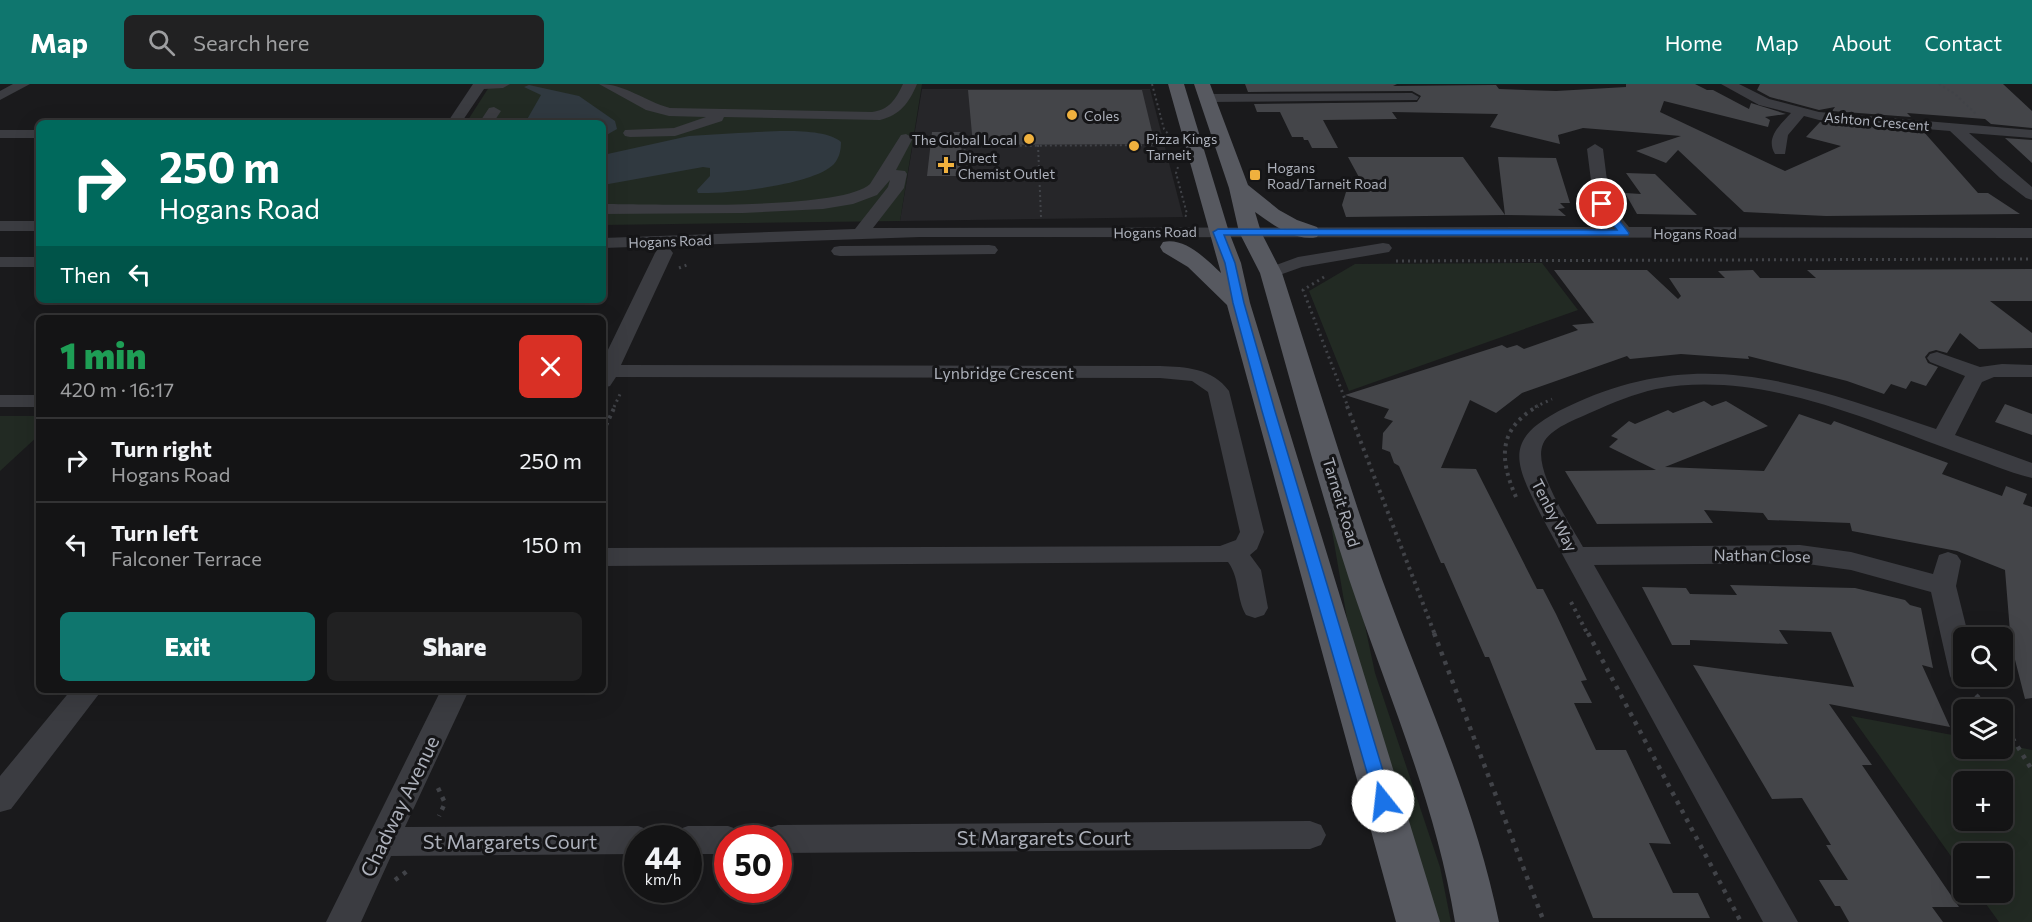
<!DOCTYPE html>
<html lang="en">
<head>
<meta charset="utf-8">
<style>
  :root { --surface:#141415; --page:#212122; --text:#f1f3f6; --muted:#9d9ea0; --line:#333334; --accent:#0f766e }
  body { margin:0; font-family:Commissioner,sans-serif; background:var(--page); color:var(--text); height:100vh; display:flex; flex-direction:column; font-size:22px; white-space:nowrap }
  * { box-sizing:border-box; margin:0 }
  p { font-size:20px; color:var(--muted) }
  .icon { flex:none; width:33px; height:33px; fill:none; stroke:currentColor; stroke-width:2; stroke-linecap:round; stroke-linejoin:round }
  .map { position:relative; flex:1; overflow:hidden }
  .details { position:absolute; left:36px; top:231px; width:570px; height:378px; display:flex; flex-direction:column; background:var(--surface); border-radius:9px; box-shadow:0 6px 24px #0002,0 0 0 2px var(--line) }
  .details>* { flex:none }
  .banner { position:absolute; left:36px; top:36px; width:570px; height:183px; border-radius:9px; box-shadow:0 6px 24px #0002,0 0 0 2px var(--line); background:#00695c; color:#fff; overflow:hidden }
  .controls { position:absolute; left:1953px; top:543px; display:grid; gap:12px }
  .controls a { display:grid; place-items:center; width:60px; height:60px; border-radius:9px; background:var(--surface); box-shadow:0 6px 24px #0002,0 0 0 2px var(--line); font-size:30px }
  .speed { position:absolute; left:624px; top:741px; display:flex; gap:12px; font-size:30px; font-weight:700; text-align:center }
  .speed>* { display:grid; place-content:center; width:78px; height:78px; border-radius:50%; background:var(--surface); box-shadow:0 6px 24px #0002,0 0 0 2px var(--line); line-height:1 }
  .speed small { font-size:15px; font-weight:400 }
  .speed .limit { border:9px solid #d22; background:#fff; color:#111 }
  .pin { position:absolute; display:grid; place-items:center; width:51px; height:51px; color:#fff; margin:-26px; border:3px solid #fff; border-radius:50%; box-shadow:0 2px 6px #0007 }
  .me { position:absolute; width:66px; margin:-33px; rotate:344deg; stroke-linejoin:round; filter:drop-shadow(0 0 4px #0008) }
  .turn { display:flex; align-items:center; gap:21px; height:126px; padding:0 24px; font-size:27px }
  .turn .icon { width:78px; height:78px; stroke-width:2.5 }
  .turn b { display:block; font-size:42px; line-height:51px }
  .then { display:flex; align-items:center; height:57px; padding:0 24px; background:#0003; gap:12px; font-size:22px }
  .round { display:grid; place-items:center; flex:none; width:63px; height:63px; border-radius:9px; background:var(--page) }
  .summary { display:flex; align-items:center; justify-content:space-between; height:102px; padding:0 24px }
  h1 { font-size:36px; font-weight:800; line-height:45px; color:#1e9e55 }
  .action { display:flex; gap:12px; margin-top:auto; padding:12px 24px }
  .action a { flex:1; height:69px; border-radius:9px; background:var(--accent); color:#fff; font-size:24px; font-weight:800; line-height:69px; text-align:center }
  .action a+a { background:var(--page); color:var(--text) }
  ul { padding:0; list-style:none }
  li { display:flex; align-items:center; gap:18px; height:84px; padding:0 24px; border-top:2px solid var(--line) }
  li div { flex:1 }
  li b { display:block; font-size:22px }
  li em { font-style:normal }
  header { display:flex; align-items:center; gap:36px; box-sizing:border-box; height:84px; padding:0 30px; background:var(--accent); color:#fff }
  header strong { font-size:28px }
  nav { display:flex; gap:33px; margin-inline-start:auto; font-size:21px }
  .search { width:420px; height:54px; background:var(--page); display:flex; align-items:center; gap:15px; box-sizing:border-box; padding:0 21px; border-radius:9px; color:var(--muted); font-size:22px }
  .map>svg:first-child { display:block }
  .built { fill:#262629 }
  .green { fill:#222a23; fill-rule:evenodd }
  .water { fill:#303940 }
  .building { fill:#444549 }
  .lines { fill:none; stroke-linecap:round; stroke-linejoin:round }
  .path-far3 { stroke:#414348; stroke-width:2; stroke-dasharray:2 3; stroke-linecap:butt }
  .path-far2 { stroke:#414348; stroke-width:3; stroke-dasharray:2 4; stroke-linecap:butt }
  .path-far1 { stroke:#414348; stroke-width:4; stroke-dasharray:3 4.5; stroke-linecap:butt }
  .path { stroke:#414348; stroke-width:4.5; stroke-dasharray:4 6; stroke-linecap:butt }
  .minor { fill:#3b3c41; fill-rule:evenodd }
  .major { fill:#575960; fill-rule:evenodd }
  .route { fill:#1a73e8; stroke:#114b97; stroke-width:1.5 }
  .poi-dot { fill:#f0b13e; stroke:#151517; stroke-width:2 }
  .labels { text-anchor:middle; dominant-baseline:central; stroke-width:6; stroke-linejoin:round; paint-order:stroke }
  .far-poi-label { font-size:14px; fill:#adb1bb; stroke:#151517; text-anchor:start }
  .far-street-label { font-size:14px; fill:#adb1bb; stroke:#151517 }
  .street-label { font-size:16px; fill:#adb1bb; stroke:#151517 }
  .near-street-label { font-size:20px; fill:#adb1bb; stroke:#151517 }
</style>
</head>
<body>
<header>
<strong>Map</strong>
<div class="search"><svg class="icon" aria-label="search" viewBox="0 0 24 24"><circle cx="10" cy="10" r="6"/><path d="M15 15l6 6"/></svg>Search here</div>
<nav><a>Home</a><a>Map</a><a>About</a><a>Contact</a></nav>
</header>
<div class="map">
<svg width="2032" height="838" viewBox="0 0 2032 838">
  <rect width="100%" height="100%" fill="#1a1a1c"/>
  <path class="built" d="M922,5H1150L1183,133L900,137Z"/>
  <path class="green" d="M491,0H922L900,137L603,141V39H466Z
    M1542,179L1578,226L1349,307L1309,207L1355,180Z
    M0,332H39V351L0,387Z
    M1328,423L1348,462L1375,589L1440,783L1451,838H1437L1352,564Z
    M1851,632L1963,653L1964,664H2002L2003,660L2032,666V838H1999L1978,809L2002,808V770H1964L1963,789ZM1964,698H2002V736H1964Z"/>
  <path class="water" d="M529,1L579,12L615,37L617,45L603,53V39H525L541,11L524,3Z
    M738,49C763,48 823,42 841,58C841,67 839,74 834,80C814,101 727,110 698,109L697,106L710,92V84L703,83L603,101V71L689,52Z"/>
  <path class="building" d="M1245,0H1397L1393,2L1496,1L1499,5L1556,7L1626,3V0H1695L1707,6H1713L1749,25L1751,19L1786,30L1765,33L1770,36L1768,43L1664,17L1660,28L1785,87L1841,62L1806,53L1820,38L1923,47L1978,109H1988L2020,130L1826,132L1744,128L1678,66L1666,79L1636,67L1681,52L1583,44L1558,51L1560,60L1490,43L1498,30L1392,28L1397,35L1323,36L1338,64H1312L1308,56H1304L1303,53H1292L1280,28H1257L1254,20L1417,18L1421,12L1412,7L1248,8Z
    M1760,0H2003L2032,27V44L1991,40L1985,35L1907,29L1911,33L1832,27L1835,23L1819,26L1770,13L1757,6Z
    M968,6H1142L1155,60L973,61Z
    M932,48H963L959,92H927Z
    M2005,54L2032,56V79Z
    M1348,73H1463L1505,131L1346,133L1342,121L1346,108H1367Z
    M1498,73L1556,74L1570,119H1560L1565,124L1558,125L1566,132L1505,131Z
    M1626,89L1655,90L1697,131L1637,130L1625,109L1641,110Z
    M2032,185V217H1990L2032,249V264L1979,265L1960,249L1947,269L1936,266L1929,268L1925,273L1928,279L1938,283L1926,302L1911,297L1906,305L1891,300L1884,310L1847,297L1748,272L1749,275L1681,270L1630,275L1627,272L1522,309L1496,329L1470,316L1441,384L1476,385L1537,505H1543L1556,530L1587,596L1581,597L1592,619H1574L1596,666H1626L1671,760L1649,759L1673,809H1698L1710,834H1593L1489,573H1485L1444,479H1441L1399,382L1394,379L1390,368L1382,365L1383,349L1393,337L1384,334L1389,325L1345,311L1502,261L1507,264L1517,261L1524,265L1578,246L1572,241L1594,239L1554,186H1647L1678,215L1681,212L1669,194H1725L1718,187L1753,186L1760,194H1816L1807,186Z
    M1704,317L1712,322L1726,317L1768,342L1665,383L1764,387L1799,330L1831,341L1834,337L1948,379L1942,390L2002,412L2006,402L2027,410L2023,420L2032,423V614L2025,615L2011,560L2005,486L1957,467L1852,447L1850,439L1768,436L1763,429L1704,426L1713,439L1597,440L1565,387L1656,386L1609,363L1618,355L1611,352L1629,337L1635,340L1668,326L1673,329Z
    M2005,320L2032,330V351L1995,338Z
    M1730,501L1855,504L1905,516L1910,521L1921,524L1933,584L1922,581L1950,643L1829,620L1872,681H1862L1959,823H1932L1943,838H1849L1840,822H1835L1819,796H1848L1826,761H1831L1802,714L1772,715L1693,581L1854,603L1831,548L1779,546L1788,560L1690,556V561H1672L1642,503L1686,504L1690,510L1737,511Z"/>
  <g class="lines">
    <path class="path-far3" d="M1152,0L1164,45L1169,51
      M1939,0L1955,10L1976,30
      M1038,61L1041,133
      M1178,83L1176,89L1187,130L1185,133
      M962,92L965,62L1173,61"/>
    <path class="path-far2" d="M1396,177L2032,175
      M679,184L689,180
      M1324,193L1303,206L1348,323
      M614,323L621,308
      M1535,323L1552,315"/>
    <path class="path-far1" d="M1347,322L1435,551
      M603,348L615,322
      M1516,413C1499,374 1498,345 1538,322
      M1571,518L1588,551"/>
    <path class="path" d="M1434,549L1544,838
      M1588,549L1741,838
      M1976,611L1991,626
      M2002,637L2032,686
      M438,704L445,719L439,732
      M395,796L410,785"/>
    <path class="minor" d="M13,0H30L0,16V7Z
      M473,0H510L503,4L484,5L461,39H447Z
      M599,0C626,0 644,17 670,24L872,28C889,26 896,15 903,0H917C909,19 900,31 880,36L724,33L722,37L675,52L630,53L625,52L623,49L625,46L674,44L706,33L669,32L646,26Z
      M1721,0H1739L1769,15L1819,28L2032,46V54L1969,49L2032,103V116L2026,114L2000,94L1950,47L1819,36L1804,32L1788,51L1785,70H1775C1765,54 1780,41 1791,29L1759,21Z
      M1412,9L1419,13L1417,16L1207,18L1200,14L1207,10Z
      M494,23L501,27L493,39H479L489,24Z
      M0,46H39V54H0Z
      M906,50L913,54L896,86L905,87L907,90L904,104L873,144L1611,143L1594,120L1587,65L1595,60L1603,65L1610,120L1629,143L2032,144V154L920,153L603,164V154L855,145L888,103L890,96L877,111L853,120L823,125L743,129L603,130V120C651,120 841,127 870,100L901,51Z
      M0,137H39V147H0Z
      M1383,159L1389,160L1392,164L1389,168L1302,183L1271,194L1265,193L1262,189L1265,185L1298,173Z
      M989,161L995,162L998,166L995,170L840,172L834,171L831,167L834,163L840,162Z
      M664,164L670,165L673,169L621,281L1160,282C1186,283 1212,284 1229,307L1264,448L1257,465L1250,471L1261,486L1268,524L1264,531L1255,534L1246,531C1236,514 1240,494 1228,478L603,482V464L1220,462L1236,456L1240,448L1208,308L1192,297L1160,294L616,293L610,302L603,304V276L655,169L658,165Z
      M0,173H39V183H0Z
      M1937,268L1980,283L2002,280L2032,281V293H1994L1982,298L1955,351L2032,379V394C2007,388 1983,377 1959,369C1865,335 1758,285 1656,305C1634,310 1612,319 1592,328C1577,335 1550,344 1543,360C1532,385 1571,441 1583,463L1800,461L1851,468L1933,490L1939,471L1948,468L1957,471L1961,477L1956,502L1969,554H1964V592H1978L1974,600L1964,603L1954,600L1950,592L1931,508L1851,486L1800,479L1594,481L1798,838H1763L1543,435C1515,379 1500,355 1567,323C1701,258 1805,301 1936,345L1965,292L1930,278L1927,274L1930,270Z
      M0,311H39V323H0Z
      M71,606H102L11,725L0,728V692Z
      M441,606H469L405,743L638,742L649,746L654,754H638V770L391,772L361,838H326Z
      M1310,737L1321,741L1326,751L1321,761L1310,765L778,769V754H762L767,745L778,741Z
      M688,742H728L739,746L744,754H728V770H688V754H672L677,746Z"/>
    <path class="major" d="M1168,0H1184L1229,148L1241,179L1250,219L1440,838H1396L1227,221L1188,183L1163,168L1160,163L1163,158C1185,153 1206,175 1221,189Z
      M1194,0H1210L1248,101L1279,126L1297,136L1317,143L1320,148L1317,153C1295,158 1272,140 1255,128L1261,148L1282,189C1315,291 1346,394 1382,495C1423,608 1475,720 1499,838H1455C1436,720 1387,608 1349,495C1316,394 1289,291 1260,189L1239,148L1229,104Z"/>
  </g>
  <path class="route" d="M1599,118H1605L1629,149L1628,151H1224L1235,179L1244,219L1275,327L1392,717L1389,723L1383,725L1377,723L1262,327L1233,219L1225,179L1213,148L1218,145L1617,146L1597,120Z"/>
  <g class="poi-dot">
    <circle cx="1072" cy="31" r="6"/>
    <circle cx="1029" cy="55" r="6"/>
    <circle cx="1134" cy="62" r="6"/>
    <path d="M943 72h6v6h6v6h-6v6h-6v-6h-6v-6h6z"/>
    <rect x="1249" y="85" width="12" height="12" rx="3"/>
  </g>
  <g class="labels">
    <g class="far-poi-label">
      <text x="1084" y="31">Coles</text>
      <text x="1146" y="54">Pizza Kings<tspan x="1146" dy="16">Tarneit</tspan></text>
      <text x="1017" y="55" text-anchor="end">The Global Local</text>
      <text x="958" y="73">Direct<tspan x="958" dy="16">Chemist Outlet</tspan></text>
      <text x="1267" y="83">Hogans<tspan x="1267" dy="16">Road/Tarneit Road</tspan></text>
    </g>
    <g class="far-street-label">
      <text transform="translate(1877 37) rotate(5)">Ashton Crescent</text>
      <text transform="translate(1155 148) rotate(-1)">Hogans Road</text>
      <text x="1695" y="149">Hogans Road</text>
      <text transform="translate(670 157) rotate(-2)">Hogans Road</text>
    </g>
    <g class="street-label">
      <text x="1004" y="288">Lynbridge Crescent</text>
      <text transform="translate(1342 418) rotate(73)">Tarneit Road</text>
      <text transform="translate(1555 431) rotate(62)">Tenby Way</text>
      <text transform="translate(1762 471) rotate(1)">Nathan Close</text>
    </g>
    <g class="near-street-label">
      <text transform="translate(399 722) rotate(-64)">Chadway Avenue</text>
      <text x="1044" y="753">St Margarets Court</text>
      <text x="510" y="757">St Margarets Court</text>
    </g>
  </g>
</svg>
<div class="controls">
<a><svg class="icon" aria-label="search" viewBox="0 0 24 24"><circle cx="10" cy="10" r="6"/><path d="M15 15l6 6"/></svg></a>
<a><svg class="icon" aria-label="layers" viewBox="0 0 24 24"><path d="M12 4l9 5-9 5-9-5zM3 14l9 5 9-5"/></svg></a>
<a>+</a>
<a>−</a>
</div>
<div class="speed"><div>44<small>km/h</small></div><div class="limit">50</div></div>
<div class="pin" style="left:1602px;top:120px;background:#d93025"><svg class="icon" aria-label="arrive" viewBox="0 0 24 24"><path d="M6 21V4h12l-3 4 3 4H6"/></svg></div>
<svg class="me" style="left:1383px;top:717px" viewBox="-20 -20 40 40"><circle r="19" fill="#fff"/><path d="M0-13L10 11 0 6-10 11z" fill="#1a73e8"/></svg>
<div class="banner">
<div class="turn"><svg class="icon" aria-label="right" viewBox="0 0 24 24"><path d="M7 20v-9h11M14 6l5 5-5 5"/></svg><div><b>250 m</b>Hogans Road</div></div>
<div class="then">Then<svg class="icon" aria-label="left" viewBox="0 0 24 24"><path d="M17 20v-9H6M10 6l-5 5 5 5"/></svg></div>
</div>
<section class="details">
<div class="summary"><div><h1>1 min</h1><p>420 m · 16:17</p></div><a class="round" style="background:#d93025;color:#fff"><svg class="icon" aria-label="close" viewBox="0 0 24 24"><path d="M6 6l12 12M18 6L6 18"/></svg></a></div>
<ul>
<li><svg class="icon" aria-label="right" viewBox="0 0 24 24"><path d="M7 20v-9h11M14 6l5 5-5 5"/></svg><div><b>Turn right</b><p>Hogans Road</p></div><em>250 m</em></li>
<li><svg class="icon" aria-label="left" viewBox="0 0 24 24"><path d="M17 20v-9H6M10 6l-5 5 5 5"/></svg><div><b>Turn left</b><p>Falconer Terrace</p></div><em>150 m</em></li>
</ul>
<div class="action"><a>Exit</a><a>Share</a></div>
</section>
</div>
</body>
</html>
